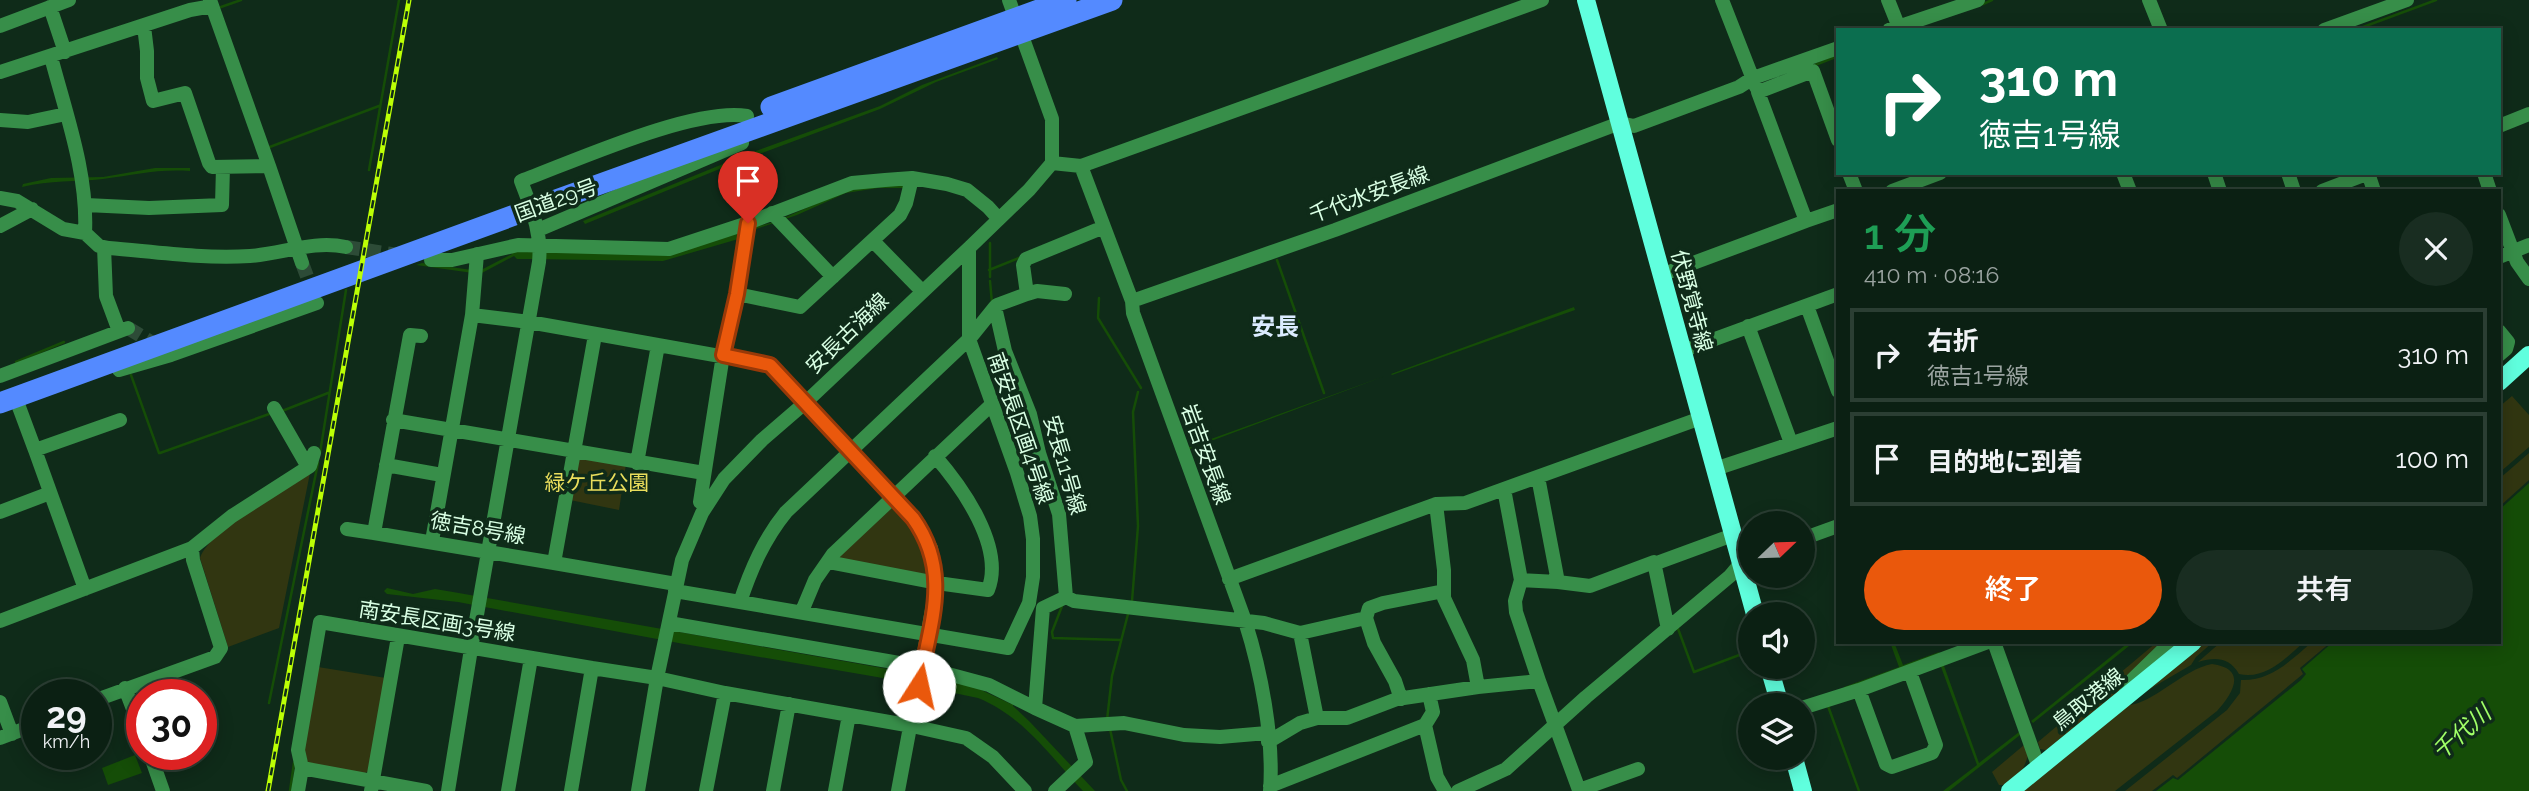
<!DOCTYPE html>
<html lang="ja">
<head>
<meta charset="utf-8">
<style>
  :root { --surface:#0b2013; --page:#192d21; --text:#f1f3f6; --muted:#9aa3a0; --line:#2b3e33; --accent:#ea580c }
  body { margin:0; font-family:Raleway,"Noto Sans JP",sans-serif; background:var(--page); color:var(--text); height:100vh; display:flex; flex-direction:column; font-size:26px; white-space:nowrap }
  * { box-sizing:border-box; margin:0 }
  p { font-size:23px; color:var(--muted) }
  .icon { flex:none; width:38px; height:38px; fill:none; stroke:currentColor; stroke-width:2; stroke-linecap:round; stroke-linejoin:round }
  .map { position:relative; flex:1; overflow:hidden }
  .details { position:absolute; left:1836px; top:189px; width:665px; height:455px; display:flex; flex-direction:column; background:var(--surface); border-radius:0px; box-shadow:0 4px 18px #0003,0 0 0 2px var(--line) }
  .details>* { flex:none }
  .guide { position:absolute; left:1836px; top:28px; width:665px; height:147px; border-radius:0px; box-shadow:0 4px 18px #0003,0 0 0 2px var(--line); background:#0b6e4f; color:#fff; overflow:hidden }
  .needle { width:46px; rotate:67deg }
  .tools { position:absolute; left:1738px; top:511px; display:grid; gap:14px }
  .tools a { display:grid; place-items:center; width:77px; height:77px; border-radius:50%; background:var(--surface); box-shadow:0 4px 18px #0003,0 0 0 2px var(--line); font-size:35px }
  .speed { position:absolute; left:21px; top:679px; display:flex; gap:14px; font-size:35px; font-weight:700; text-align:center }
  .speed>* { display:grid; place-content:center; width:91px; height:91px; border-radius:50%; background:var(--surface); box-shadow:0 4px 18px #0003,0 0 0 2px var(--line); line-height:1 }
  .speed small { font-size:18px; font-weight:400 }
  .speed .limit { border:10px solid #d22; background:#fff; color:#111 }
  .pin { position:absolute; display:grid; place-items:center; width:60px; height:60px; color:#fff; margin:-72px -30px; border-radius:50% 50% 50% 0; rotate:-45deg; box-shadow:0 0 7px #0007 }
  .pin .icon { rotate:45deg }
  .me { position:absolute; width:77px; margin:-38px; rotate:10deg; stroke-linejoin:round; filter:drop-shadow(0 0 5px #0008) }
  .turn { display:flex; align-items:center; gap:24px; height:147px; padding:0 28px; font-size:32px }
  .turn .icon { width:91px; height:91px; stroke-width:2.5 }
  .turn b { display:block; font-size:49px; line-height:60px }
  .round { display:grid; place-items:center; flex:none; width:74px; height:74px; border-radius:37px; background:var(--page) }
  .overview { display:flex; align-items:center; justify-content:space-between; height:119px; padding:0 28px }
  h1 { font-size:42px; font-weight:600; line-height:52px; color:#1e9e55 }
  .cta { display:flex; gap:14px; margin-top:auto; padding:14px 28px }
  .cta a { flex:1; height:80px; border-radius:42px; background:var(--accent); color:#fff; font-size:28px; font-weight:600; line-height:80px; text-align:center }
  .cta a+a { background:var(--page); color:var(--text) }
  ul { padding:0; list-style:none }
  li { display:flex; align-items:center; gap:21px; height:94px; margin:0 14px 10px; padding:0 14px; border:4px solid var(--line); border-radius:0px }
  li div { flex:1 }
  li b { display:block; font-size:26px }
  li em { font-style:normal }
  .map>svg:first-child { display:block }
  .green { fill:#313611 }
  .water { fill:#154d07 }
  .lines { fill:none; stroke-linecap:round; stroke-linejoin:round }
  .stream { stroke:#154d07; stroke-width:2.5 }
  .minor-tunnel { stroke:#2d4b37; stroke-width:14; stroke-dasharray:14 7; stroke-linecap:butt }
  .minor { stroke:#378e49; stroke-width:14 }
  .major { stroke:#60ffde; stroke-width:18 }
  .highway { stroke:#548aff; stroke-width:21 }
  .rail-casing { stroke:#bcff05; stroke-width:5 }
  .rail { stroke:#0f2b19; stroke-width:2.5; stroke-dasharray:8; stroke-linecap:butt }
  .route-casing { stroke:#983908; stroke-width:18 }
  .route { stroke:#ea580c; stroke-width:12 }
  .labels { text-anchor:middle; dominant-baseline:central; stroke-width:7; stroke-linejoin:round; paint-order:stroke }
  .street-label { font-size:21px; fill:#d9ffe4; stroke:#0f2b19 }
  .park-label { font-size:21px; fill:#e9dd5c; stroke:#0f2b19 }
  .water-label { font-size:23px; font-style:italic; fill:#a0ff67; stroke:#0f2b19 }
  .quarter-label { font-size:24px; font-weight:bold; fill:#dbecff; stroke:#0f2b19 }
</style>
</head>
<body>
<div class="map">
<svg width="2529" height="791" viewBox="0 0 2529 791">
  <rect width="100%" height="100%" fill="#0f2b19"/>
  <path class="green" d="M2512,396L2529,415V447L2499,473V407Z
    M2529,453V480L2499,507V479Z
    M581,456L626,464L619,510L570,500L577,459Z
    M310,473L279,628L228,647L200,558C210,529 283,490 310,473Z
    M889,506L896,507L919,539L928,571L924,577L837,561L848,544Z
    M2157,642H2166L2111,699L2051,751L2040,749L2038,742Z
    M2201,642H2213L2196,657L2191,665L2148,690Z
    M2221,642H2304C2285,659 2265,680 2239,674C2229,657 2215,657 2198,662Z
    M2312,642H2331L2300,668L2303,674L2177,778L2173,775L2152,791H2125L2227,710L2240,693L2241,680C2271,681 2290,661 2312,642Z
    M2212,664C2248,669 2233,693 2217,711L2115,791H2018L2128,705C2153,704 2183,669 2212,664Z
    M318,667L386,678L369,771L363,774L309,764C297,750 315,686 318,667Z
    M2024,745L2028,756C2023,770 2017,786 1999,785L1992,772Z"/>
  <path class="water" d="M997,57L998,59L936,82L880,109L722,168L585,224L583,221L745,155L880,106L922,85Z
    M155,168H190V171C156,169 135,175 103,179C76,182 50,180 22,187L23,184L51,178L103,177Z
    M878,185L905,186V188H878L846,193L797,215L756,229L752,235L663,261L531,259H517L514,256L480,274L416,265L422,263L479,271L512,254V251L662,253L774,222L846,191Z
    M1574,307L1575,310L1392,375L1391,374Z
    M1385,376L1187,450L1186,448Z
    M2529,483V791H2156L2173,778L2178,780L2301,680L2306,674L2302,669L2333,642H2499V510Z
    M387,588L413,594L435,589L453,592L956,681L977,688L1011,704L1014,702L1013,706L1030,722L1095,791H1083C1051,757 1023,716 978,698L877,677L684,644L458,602L387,594L384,591Z
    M1890,642H1894L1903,665L1939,652L1979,763L2019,732L2020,735L1949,791H1943L1977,765L1937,656L1845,690L1844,687L1899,667Z
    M2129,642H2134L2033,723L2031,721Z
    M135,755L142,773L108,785L102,768Z"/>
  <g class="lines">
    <path class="stream" d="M1983,4L1992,0
      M221,7L241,0
      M2355,30L2436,0
      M1815,65L1838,56
      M267,148L379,106
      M369,170L399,0
      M1277,260L1324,393
      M989,270L1019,258
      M990,277V243
      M990,281L992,303
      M1099,298L1098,318L1141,388
      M16,362L64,342
      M131,375L159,453
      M282,411L328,393
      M160,453L272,413
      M320,453L346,290
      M1132,601L1138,526L1133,412L1138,392
      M1062,606L1052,632L1053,638L1121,640
      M1677,626L1694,672L1750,651
      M269,703L318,463
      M1828,706L1859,791
      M1107,720L1112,676L1128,614
      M1110,729L1121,780L1127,791
      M290,791L294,763"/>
    <path class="minor-tunnel" d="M346,247L398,255
      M302,263L314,295
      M128,328L159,347"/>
    <path class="minor" d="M210,0L269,166
      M1009,0L1052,119V163
      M1722,0L1756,87
      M1888,0L1900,30
      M2149,0L2161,30
      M50,7L65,52
      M0,26L69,0
      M144,26L147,51V78L153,101L185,93L209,163L212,167L269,166L302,263
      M1889,30L1978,0
      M2324,30L2407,0
      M51,57C66,114 88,174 85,233
      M0,72L190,10L212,6
      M0,120L28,122L66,114
      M2499,126L2529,114
      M1838,140L1813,71L1758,92L1806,221L1838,210
      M1052,163L1081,166L1132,301L1133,313L1245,621C1261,671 1274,738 1270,791
      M1081,166L1542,0
      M1849,173L1856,191
      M2123,173L2130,191
      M2214,173L2220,191
      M2288,173L2294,191
      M2368,173L2374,191
      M2484,173L2490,191
      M1892,191L1940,173
      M2322,191L2369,173
      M0,198L17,201L63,229L85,233L99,246L109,248C156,252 203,259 250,256C282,254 313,240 346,247
      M86,205L149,208L222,205L223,167
      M772,213L833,277
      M2499,215L2517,262L2529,279
      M0,226L32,209
      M1104,227L1026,259L1023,265L1027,294L997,305L995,307L1005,351L1030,414L1039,453L1059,514L1066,597L1074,601L1264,623L1300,633L1317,718
      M538,230L742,143
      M873,241L921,290
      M104,247L106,296L119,331
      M2499,257L2529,245
      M431,260H452L518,245L669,249L748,223L852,183L885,180L912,178L947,184L967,190L988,207L998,218
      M1661,275L1806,221
      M737,294L800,307L900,215L906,203L912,178
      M1027,294L1037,291L1065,294
      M1132,301L1335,230L1620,123L1634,126L1739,87L1753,78L1838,48
      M1807,306L1838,391
      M472,315L529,322L770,365L913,518L931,548L937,583L898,791
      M1748,326L1791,443
      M2499,331L2508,342L2506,349L2499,355
      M421,336L410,335L374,533L554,563L595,335
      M970,338L995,307
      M969,339L1017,473L1030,516L1033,539V577L1029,603L1008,648L740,602C751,569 764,539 786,512Z
      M969,339V248
      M1682,351L1838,294
      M119,370L171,355L317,303
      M0,376L128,328
      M19,407L35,450
      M274,408L308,467
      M393,420L704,473
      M637,463L658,345
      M386,465L442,475
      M1715,469L1838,428
      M1538,477L1558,582L1590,586L1654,562L1668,629
      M1504,489L1521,580L1515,601L1516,612L1539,681
      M700,502L723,355L737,294L748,223
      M0,512L50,493
      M347,529L374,533
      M1802,539L1838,526
      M432,541L472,315L477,254
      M192,548L232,516L310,466L314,453
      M828,562L937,583L988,590C1005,547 962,487 935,456
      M554,563L676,584
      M1654,564L1733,535
      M1229,579L1436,504
      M1521,580L1558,582
      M85,589L35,450L120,420
      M675,591L740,602
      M1066,597L1043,608L1035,708L1075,726L1124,723L1184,735L1220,737L1267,733
      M802,611L815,580L833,554L991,405
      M1366,618L1374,643L1395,681L1401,699
      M0,621L192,548L193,560L221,648L215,657L96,700
      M669,623L922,667L989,685L1035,708
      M1300,633L1366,618L1369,608L1383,603L1444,591
      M1994,642L2039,768
      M592,668L657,678L725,693
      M1478,687L1473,660L1444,598V570L1436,504L1465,503L1701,418
      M125,688L142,733
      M1859,690L1886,764L1892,767L1932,753L1936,745L1910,672
      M2124,696L2133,679L2171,642
      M0,702L12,734
      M1802,708L1859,690L1988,642
      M1425,725L1437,777L1445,791
      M0,738L37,724
      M1268,742L1300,723L1317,718H1347L1397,699L1478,687L1539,681L1579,790L1638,769
      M150,754L163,791
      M302,768L426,791
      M1270,786L1425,725L1433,712L1429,694
      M298,791L302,768L298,750L320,622L592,668L571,791
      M371,791L398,637
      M448,791L471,649L539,262C542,232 531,208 521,181C575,161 694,107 747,116
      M508,791L531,658
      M638,791L657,678L682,560L702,513L724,479L762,440L806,402L969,248L1029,190L1052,163
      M706,791L725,693L912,726L966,738L993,757L1025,791
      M773,791L789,704
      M835,791L849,715
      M1055,791L1086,762L1075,726
      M1458,791L1506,769L1586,697L1730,576L1741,563L1750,560"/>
    <path class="major" d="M1586,0L1755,614
      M2499,382L2529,355
      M1769,667L1780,705
      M1794,758L1803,791
      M2010,791L2193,642"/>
    <path class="highway" d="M771,107L1066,0
      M0,403L553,201L1112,0"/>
    <defs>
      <path id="rail" d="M268,791L409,0"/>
    </defs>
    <use href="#rail" class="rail-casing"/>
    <use href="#rail" class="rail"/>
  </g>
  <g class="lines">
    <defs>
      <path id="route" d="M748,223L737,294L723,355L770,365L913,518C953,574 929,625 919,686"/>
    </defs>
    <use href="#route" class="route-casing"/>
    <use href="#route" class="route"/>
  </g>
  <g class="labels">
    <g class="street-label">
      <text transform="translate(1369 194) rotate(-20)">千代水安長線</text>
      <text transform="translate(556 200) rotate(-20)">国道29号</text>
      <text transform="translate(1692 301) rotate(75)">伏野覚寺線</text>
      <text transform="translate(847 333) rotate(-44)">安長古海線</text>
      <text transform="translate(1021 428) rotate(71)">南安長区画4号線</text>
      <text transform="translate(1206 454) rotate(70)">岩吉安長線</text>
      <text transform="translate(1065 465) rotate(74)">安長11号線</text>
      <text transform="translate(478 528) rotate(10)">徳吉8号線</text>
      <text transform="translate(437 621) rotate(9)">南安長区画3号線</text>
      <text transform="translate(2088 699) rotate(-39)">鳥取港線</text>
    </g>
    <g class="park-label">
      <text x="597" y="482">緑ケ丘公園</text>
    </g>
    <g class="water-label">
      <text transform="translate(2461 732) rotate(-41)">千代川</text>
    </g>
    <g class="quarter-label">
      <text x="1275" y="326">安長</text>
    </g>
  </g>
</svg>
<div class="tools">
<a><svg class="needle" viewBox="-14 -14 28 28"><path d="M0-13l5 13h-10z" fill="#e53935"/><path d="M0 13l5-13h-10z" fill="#9aa3a0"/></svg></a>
<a><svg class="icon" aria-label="sound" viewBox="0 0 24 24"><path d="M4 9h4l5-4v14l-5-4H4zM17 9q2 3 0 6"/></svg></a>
<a><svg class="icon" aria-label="layers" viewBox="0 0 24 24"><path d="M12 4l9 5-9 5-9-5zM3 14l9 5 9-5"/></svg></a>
</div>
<div class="speed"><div>29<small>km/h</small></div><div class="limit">30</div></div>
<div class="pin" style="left:748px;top:223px;background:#d93025"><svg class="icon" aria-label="arrive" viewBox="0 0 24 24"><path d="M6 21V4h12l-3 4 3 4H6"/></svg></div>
<svg class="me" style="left:919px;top:686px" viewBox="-20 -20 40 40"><circle r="19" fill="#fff"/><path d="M0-13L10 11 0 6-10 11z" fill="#ea580c"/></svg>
<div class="guide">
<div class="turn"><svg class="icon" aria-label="right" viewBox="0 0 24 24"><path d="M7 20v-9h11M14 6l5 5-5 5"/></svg><div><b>310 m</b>徳吉1号線</div></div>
</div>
<section class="details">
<div class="overview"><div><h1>1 分</h1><p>410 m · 08:16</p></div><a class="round"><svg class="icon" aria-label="close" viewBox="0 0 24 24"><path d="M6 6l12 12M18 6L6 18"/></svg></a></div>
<ul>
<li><svg class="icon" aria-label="right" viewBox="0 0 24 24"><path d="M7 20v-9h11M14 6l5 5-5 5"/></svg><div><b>右折</b><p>徳吉1号線</p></div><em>310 m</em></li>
<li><svg class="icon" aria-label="arrive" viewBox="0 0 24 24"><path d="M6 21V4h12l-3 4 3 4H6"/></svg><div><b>目的地に到着</b></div><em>100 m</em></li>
</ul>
<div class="cta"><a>終了</a><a>共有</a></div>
</section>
</div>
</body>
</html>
